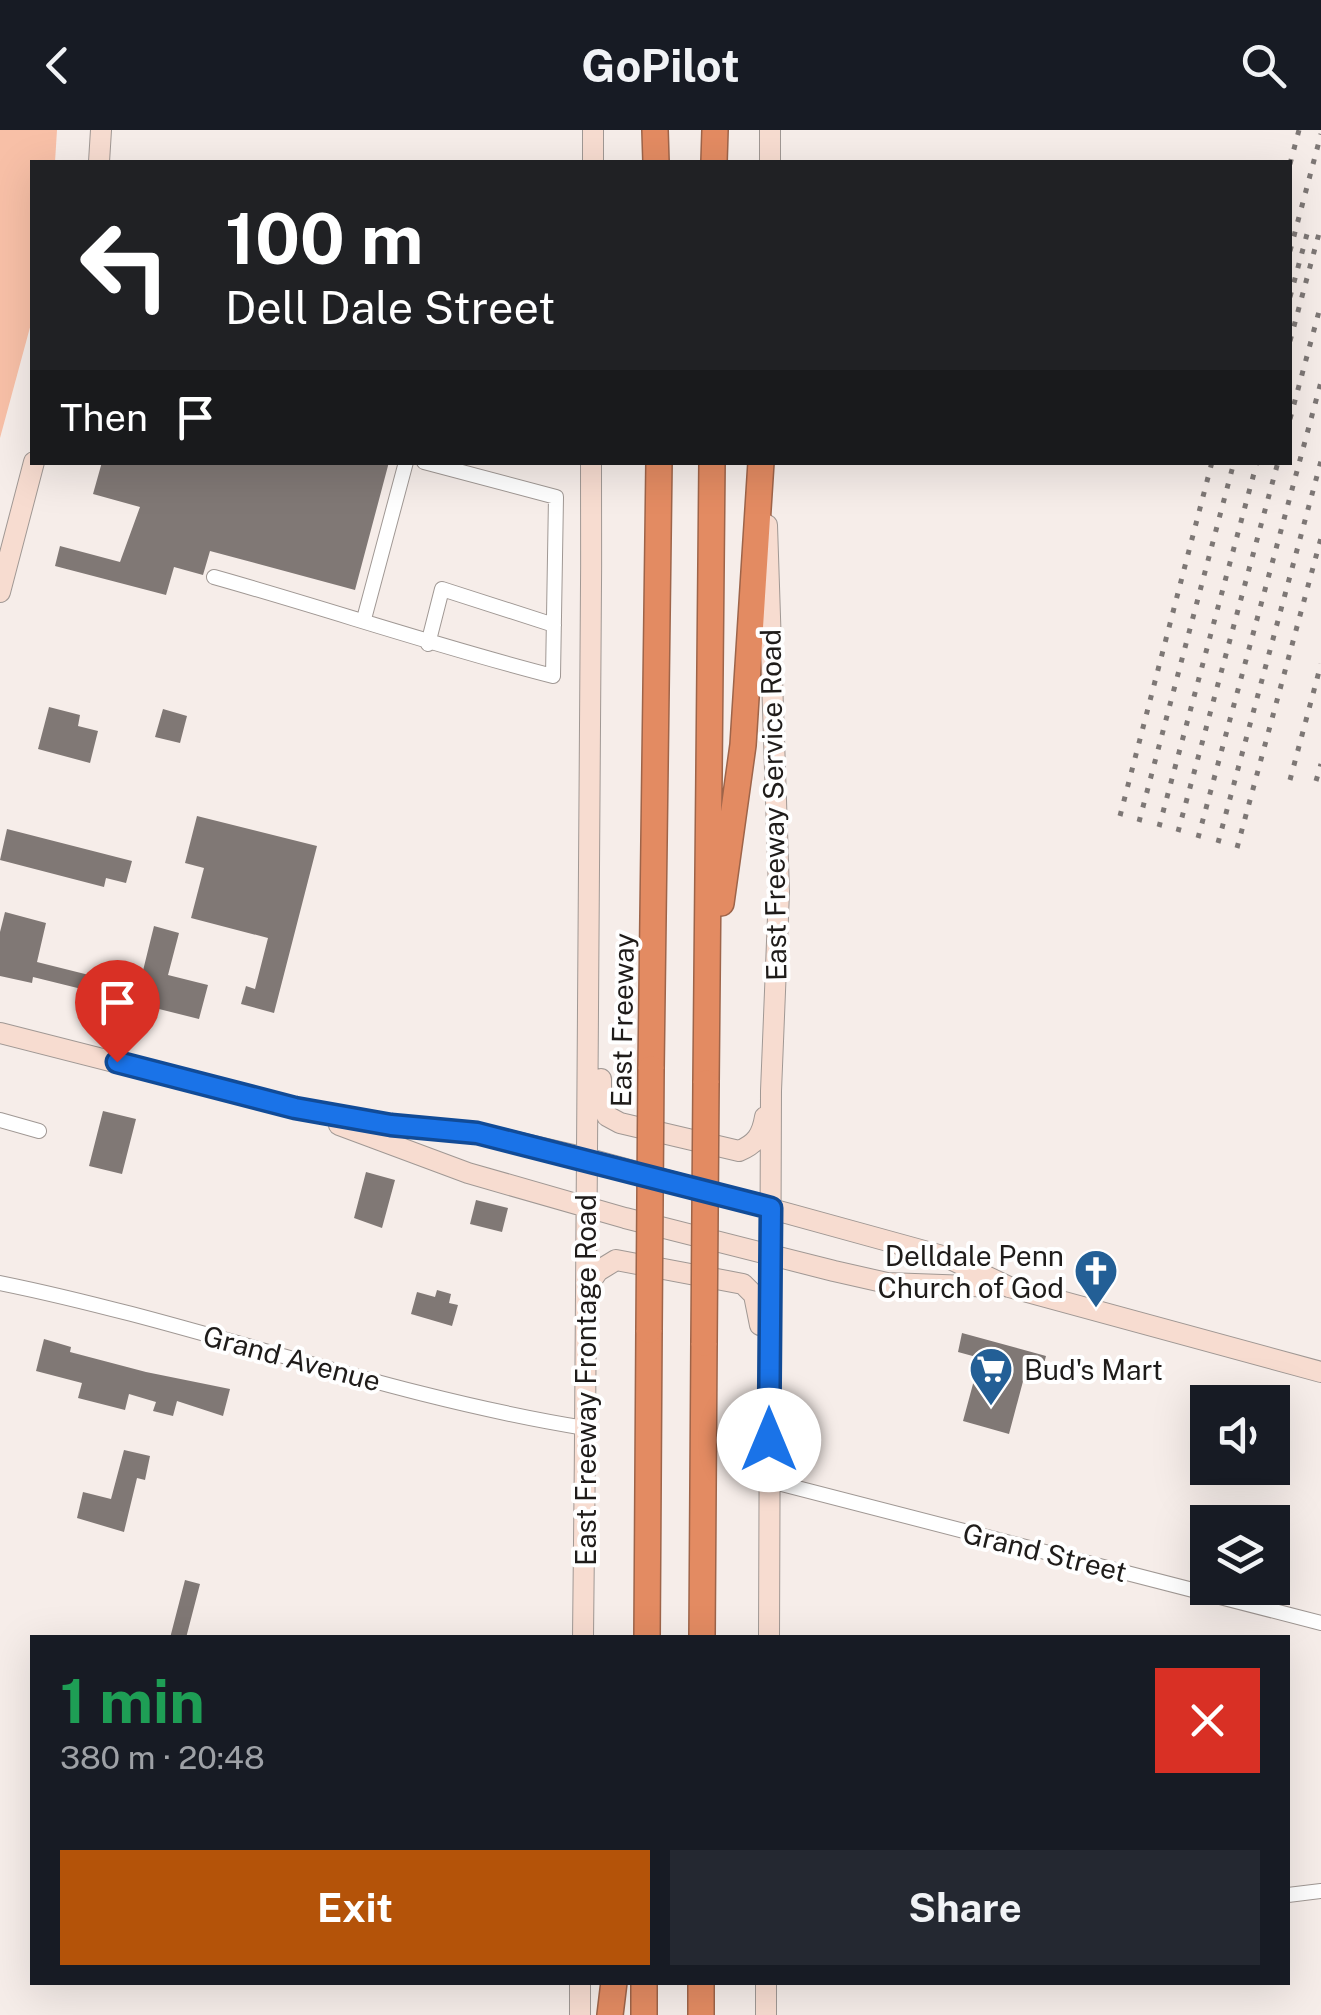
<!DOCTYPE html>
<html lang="en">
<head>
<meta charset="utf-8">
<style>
  :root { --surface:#171b24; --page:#242831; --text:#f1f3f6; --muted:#9ea1a6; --accent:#b45309 }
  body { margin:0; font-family:"Public Sans",sans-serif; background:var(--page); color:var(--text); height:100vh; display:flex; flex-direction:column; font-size:38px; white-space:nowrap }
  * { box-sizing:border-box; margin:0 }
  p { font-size:32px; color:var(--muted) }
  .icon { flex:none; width:55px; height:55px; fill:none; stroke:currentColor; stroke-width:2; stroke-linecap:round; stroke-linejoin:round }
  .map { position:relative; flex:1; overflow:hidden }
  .panel { position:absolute; left:30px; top:1505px; width:1260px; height:350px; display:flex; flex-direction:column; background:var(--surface); border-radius:0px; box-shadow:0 10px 40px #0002 }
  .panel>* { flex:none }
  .banner { position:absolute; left:30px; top:30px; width:1262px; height:305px; border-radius:0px; box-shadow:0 10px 40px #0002; background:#202124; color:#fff; overflow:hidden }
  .controls { position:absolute; left:1190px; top:1255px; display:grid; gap:20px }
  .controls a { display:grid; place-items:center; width:100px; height:100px; border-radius:0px; background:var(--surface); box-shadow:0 10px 40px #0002; font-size:50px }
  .pin { position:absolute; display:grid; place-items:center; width:85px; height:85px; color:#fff; margin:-102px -42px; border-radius:50% 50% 50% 0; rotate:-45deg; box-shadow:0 0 10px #0007 }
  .pin .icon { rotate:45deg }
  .me { position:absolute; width:110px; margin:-55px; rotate:0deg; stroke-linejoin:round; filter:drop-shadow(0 0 8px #0008) }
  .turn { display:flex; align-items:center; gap:35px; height:210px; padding:0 30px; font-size:45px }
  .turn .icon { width:130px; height:130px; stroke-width:2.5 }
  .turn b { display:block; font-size:70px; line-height:85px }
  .then { display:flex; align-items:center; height:95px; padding:0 30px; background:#0003; gap:20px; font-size:38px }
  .round { display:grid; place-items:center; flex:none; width:105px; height:105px; border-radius:0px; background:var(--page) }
  .overview { display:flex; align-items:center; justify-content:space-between; height:170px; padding:0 30px }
  h1 { font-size:60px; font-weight:700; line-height:75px; color:#1e9e55 }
  .cta { display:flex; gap:20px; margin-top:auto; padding:20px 30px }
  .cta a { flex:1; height:115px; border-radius:0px; background:var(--accent); color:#fff; font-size:40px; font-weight:700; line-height:115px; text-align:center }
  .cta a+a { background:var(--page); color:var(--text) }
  header { display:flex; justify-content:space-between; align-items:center; height:130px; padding:0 30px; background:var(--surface); font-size:45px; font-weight:700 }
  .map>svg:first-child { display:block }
  .green { fill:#f8c0a7 }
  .building { fill:#807875 }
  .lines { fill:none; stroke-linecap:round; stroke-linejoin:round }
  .street-casing { stroke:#a09894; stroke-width:16 }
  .secondary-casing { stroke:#a09894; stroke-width:22 }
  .highway-casing { stroke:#9e6449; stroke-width:28 }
  .street { stroke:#fff; stroke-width:14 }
  .secondary { stroke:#f7dcd0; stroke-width:20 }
  .highway { stroke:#e38b62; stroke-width:25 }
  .rail { stroke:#7d7775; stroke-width:5; stroke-dasharray:5 10; stroke-linecap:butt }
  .highway-bridge-casing { stroke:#9e6449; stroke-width:28; stroke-linecap:butt }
  .highway-bridge { stroke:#e38b62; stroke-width:25 }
  .route-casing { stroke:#114b97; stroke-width:25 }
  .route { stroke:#1a73e8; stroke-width:18 }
  .labels { text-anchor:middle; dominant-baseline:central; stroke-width:8; stroke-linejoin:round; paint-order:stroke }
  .street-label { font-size:28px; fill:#1f1c1a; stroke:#fff }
  .poi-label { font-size:28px; fill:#1f1c1a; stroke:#fff; text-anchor:end }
</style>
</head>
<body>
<header><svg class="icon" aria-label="back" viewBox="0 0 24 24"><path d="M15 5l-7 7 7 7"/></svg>GoPilot<svg class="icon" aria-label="search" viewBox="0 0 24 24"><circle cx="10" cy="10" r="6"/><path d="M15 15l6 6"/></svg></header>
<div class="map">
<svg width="1321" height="1885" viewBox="0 0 1321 1885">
  <rect width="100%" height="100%" fill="#f6ede9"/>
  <path class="green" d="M0,0H57L55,32H32V190L0,308Z"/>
  <path class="building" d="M102,332H389L355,460L210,421L203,445L174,437L166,465L55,436L60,416L120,432L140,377L93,364Z
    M49,577L80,585L78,596L98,601L90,633L38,619Z
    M163,579L187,586L180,613L155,607Z
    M197,686L317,716L274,883L241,874L246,856L255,859L268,808L191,788L204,738L185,733Z
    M7,699L132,731L126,753L106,748L104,757L0,730Z
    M5,782L46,793L37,832L113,851L110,866L33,847L32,853L0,846V802Z
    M154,796L179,803L168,845L208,855L199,889L135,873Z
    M103,981L136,989L122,1044L89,1036Z
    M366,1042L395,1050L382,1098L354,1088Z
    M476,1070L508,1078L502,1102L470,1094Z
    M437,1160L451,1164L449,1173L458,1175L452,1196L411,1184L417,1162L435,1167Z
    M962,1203L1046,1226L1041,1245L1026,1240L1009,1304L963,1291L980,1228L958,1222Z
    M44,1209L71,1217L70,1222L146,1242L230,1259L223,1286L177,1271L173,1286L153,1281L156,1272L129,1264L125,1280L78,1268L82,1253L36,1241Z
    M124,1320L150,1326L145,1350L137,1348L124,1402L77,1388L83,1362L111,1369Z
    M185,1450L200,1454L186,1508H170Z"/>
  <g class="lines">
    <defs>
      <path id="street" d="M214,447C328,479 439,517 553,546L556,367L424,332
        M364,489L406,332
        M428,514L442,459L554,495
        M0,990L39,1001
        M0,1153C197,1193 386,1266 585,1298
        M770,1351L1321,1493
        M1288,1765L1321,1761"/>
      <path id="secondary" d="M99,32L101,0
        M593,32V0
        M770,32V0
        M767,395L779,762L771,961L769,1508
        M0,462L34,332
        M0,903L295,978L391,995L477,1003L586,1028L946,1127L1009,1157L1321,1242
        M601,949V971L607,986L620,993L739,1021C756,1014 762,1005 765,987
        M339,995L468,1043L625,1088L834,1141L887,1153L997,1157
        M589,1154L598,1141L616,1130L743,1154L754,1165L760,1195
        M583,1508C587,1116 592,724 591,332
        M580,1885V1852
        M766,1885V1852"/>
      <path id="highway" d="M655,0L656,32
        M714,32L715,0
        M721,773L743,615L761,332
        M651,939L659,332
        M706,953L712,332
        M647,1508L649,1200
        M702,1508L704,1213
        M610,1885L614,1852
        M644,1885V1852
        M701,1885V1852"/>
    </defs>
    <use href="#street" class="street-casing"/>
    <use href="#secondary" class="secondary-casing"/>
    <use href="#highway" class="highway-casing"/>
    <use href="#street" class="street"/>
    <use href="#secondary" class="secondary"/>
    <use href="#highway" class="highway"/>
    <path class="rail" d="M1290,34L1299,0
      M1290,121L1321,4
      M1290,167L1307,104
      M1290,211L1321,96
      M1290,289L1321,174
      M1290,650L1321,534
      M1316,651L1321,634
      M1120,686L1212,332
      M1139,692L1234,332
      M1159,697L1257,332
      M1178,702L1278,332
      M1198,708L1321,252
      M1218,713L1321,331
      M1237,718L1321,408"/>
    <defs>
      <path id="highway-bridge" d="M649,1200L651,939
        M704,1213L706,953"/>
    </defs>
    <use href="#highway-bridge" class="highway-bridge-casing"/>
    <use href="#highway-bridge" class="highway-bridge"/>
  </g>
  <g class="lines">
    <defs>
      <path id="route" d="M117,932L295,978L391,995L477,1003L771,1078L769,1310"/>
    </defs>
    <use href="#route" class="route-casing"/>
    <use href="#route" class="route"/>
  </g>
  <defs>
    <symbol id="church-pin" viewBox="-11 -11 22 30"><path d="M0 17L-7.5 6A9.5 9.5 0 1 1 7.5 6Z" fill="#235f96" stroke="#fff"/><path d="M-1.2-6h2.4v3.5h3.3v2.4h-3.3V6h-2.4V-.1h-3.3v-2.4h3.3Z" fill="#fff"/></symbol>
    <symbol id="supermarket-pin" viewBox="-11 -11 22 30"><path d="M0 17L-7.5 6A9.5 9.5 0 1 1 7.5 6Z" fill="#235f96" stroke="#fff"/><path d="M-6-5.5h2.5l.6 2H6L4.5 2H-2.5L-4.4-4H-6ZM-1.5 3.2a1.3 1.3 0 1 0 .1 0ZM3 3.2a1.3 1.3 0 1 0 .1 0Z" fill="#fff"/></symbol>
  </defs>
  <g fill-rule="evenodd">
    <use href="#church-pin" x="1071" y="1116" width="50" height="68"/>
    <use href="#supermarket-pin" x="966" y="1214" width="50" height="68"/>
  </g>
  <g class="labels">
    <g class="street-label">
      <text transform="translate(773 675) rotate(-91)">East Freeway Service Road</text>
      <text transform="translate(622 890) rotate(-89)">East Freeway</text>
      <text transform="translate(292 1228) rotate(15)">Grand Avenue</text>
      <text transform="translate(585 1250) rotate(-90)">East Freeway Frontage Road</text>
      <text transform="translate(1045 1422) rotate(14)">Grand Street</text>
    </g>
    <g class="poi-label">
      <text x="1064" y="1125">Delldale Penn<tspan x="1064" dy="32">Church of God</tspan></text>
      <text x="1024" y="1239" text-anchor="start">Bud's Mart</text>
    </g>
  </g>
</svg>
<div class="controls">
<a><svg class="icon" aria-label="sound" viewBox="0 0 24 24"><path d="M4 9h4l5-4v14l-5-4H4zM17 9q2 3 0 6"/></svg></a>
<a><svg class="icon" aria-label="layers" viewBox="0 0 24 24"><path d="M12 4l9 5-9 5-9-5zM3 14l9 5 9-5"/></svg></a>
</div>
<div class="pin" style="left:117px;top:932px;background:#d93025"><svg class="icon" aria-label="arrive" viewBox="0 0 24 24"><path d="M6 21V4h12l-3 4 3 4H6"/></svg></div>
<svg class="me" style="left:769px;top:1310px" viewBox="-20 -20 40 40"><circle r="19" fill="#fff"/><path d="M0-13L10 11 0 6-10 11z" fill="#1a73e8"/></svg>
<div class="banner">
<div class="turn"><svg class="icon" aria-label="left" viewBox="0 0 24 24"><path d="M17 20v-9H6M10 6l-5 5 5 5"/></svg><div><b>100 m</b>Dell Dale Street</div></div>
<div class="then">Then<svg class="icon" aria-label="arrive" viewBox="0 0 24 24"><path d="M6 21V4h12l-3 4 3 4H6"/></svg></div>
</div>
<section class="panel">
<div class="overview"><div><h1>1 min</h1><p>380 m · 20:48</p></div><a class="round" style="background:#d93025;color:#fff"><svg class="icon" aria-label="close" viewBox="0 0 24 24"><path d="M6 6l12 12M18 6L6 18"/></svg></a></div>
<div class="cta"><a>Exit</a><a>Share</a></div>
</section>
</div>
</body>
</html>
